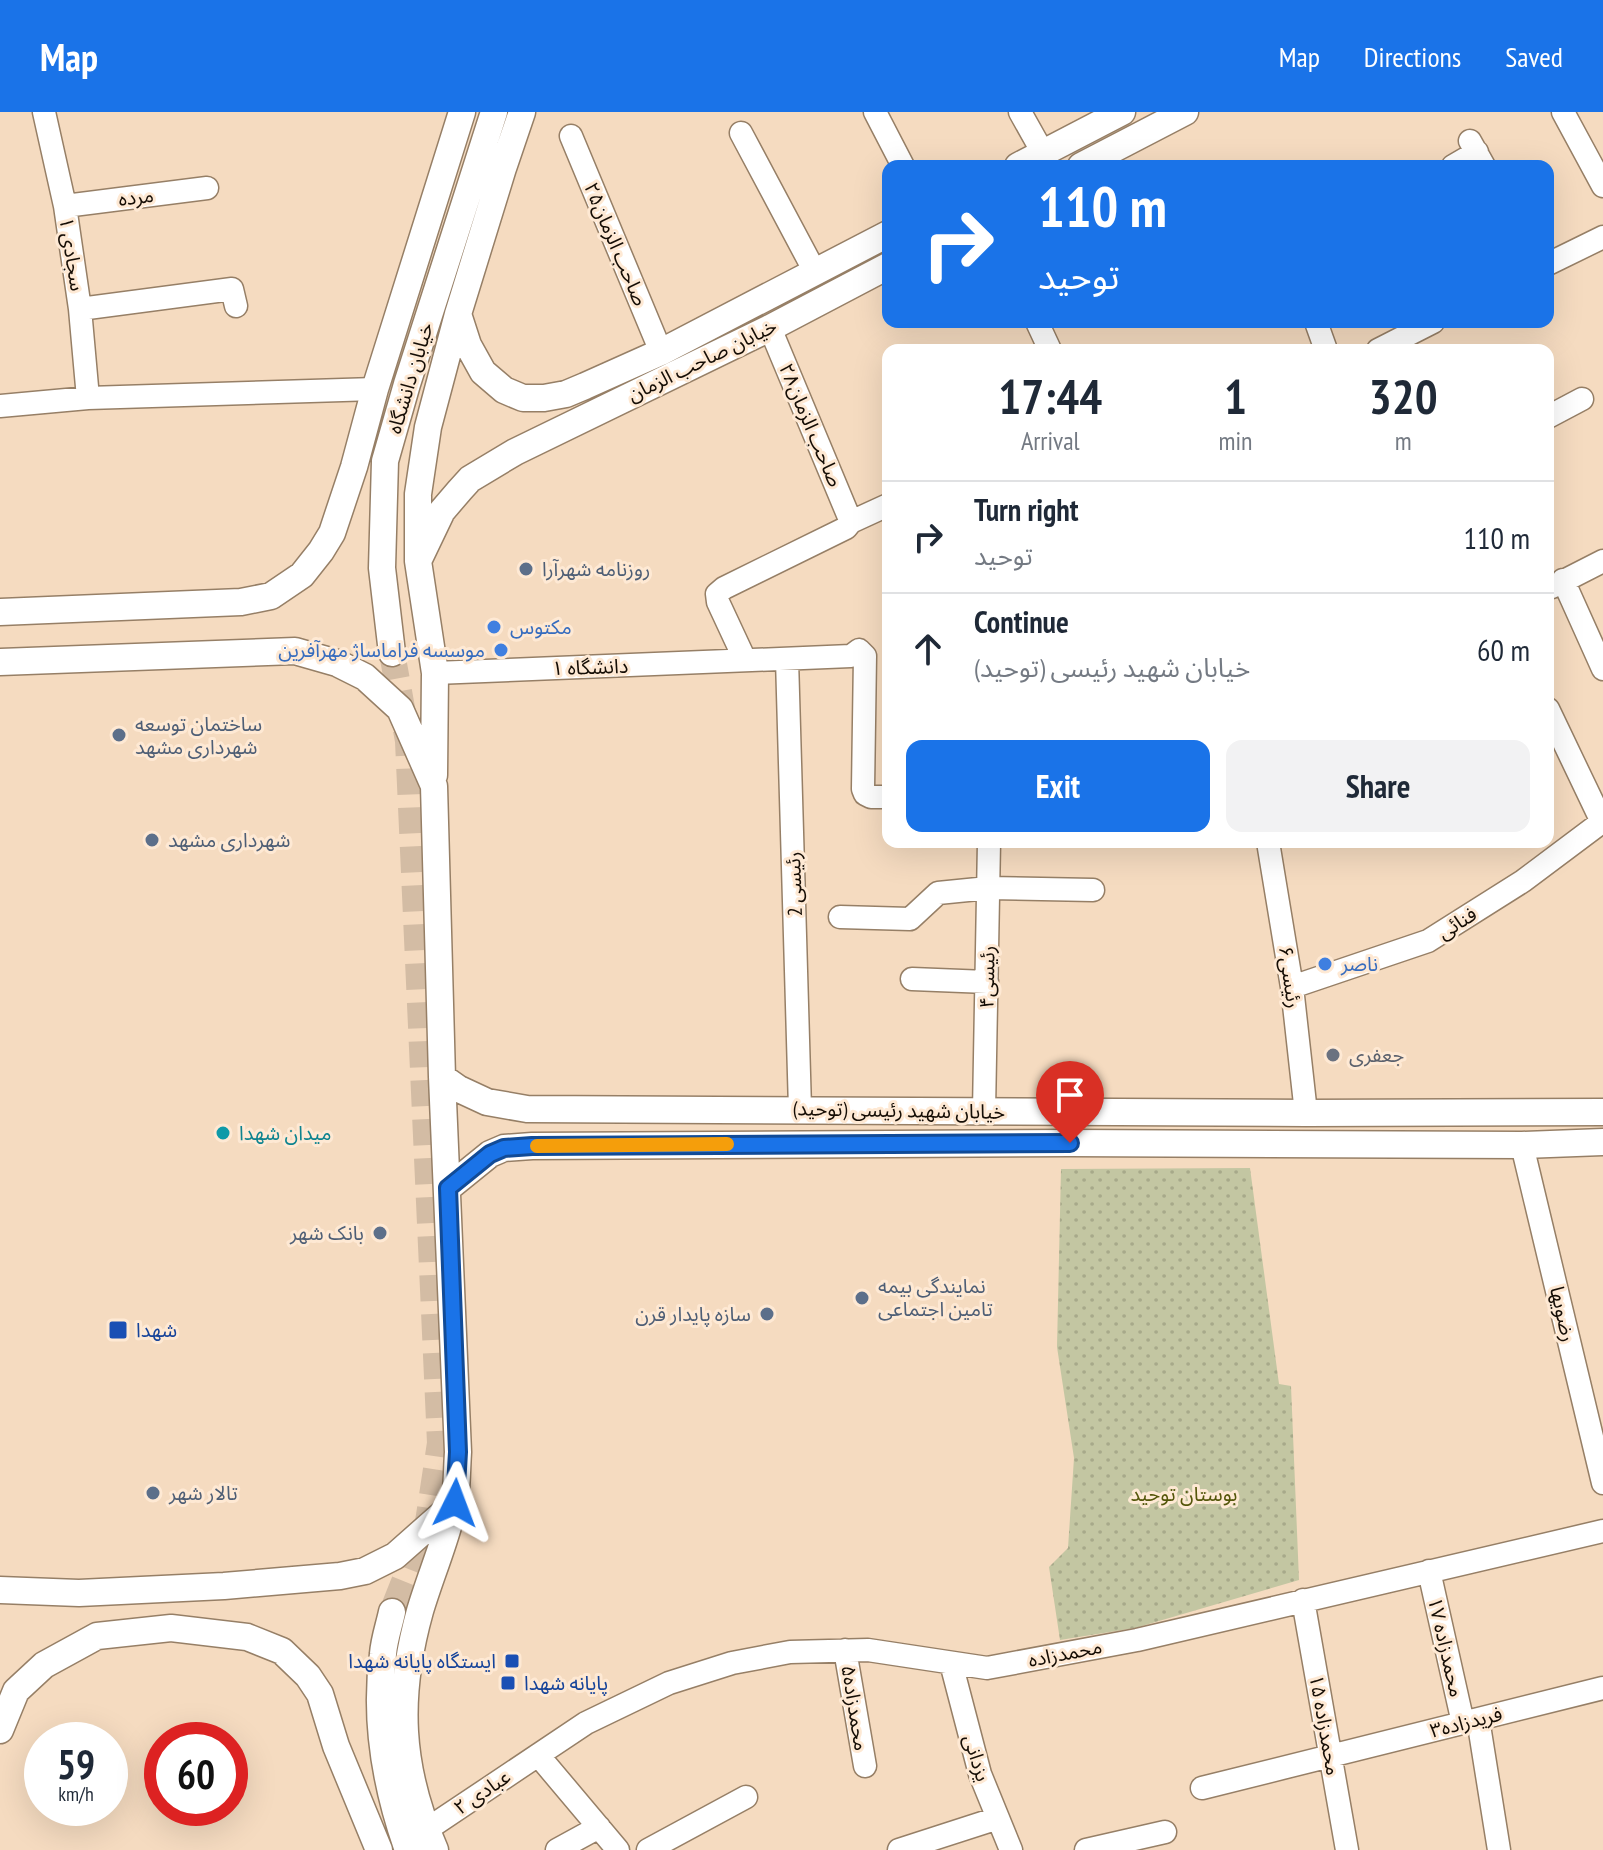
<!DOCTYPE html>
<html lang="en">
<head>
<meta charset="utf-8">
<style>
  :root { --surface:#fff; --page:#f2f2f3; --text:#1f2937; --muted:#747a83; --line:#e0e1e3; --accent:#1a73e8 }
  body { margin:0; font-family:"PT Sans Narrow","Noto Sans Arabic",sans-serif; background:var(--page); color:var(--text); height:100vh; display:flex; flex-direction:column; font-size:30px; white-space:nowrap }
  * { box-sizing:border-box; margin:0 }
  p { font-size:26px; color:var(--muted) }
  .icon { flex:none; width:44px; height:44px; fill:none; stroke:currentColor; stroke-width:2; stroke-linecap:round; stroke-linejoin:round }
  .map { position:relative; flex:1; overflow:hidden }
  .side { position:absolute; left:882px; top:232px; width:672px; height:504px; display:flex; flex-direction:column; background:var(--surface); border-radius:16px; box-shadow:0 8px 32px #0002 }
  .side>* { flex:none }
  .top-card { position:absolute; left:882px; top:48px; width:672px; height:168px; border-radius:16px; box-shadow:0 8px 32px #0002; background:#1a73e8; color:#fff; overflow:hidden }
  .speed { position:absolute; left:24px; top:1610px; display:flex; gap:16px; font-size:40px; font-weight:700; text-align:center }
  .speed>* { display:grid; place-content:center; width:104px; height:104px; border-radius:50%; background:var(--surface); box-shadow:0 8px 32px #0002; line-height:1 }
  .speed small { font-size:20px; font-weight:400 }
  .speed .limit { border:12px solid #d22; background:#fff; color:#111 }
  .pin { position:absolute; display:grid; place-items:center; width:68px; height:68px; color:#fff; margin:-82px -34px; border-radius:50% 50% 50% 0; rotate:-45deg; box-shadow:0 0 8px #0007 }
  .pin .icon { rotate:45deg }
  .me { position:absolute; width:88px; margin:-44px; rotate:3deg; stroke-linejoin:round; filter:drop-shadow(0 0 6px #0008) }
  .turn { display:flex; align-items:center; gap:28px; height:168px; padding:0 24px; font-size:36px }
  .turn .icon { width:104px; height:104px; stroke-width:2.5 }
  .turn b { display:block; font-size:56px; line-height:68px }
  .eta { display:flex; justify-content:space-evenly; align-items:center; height:136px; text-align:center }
  .eta b { font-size:48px; font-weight:700; line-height:56px }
  .button { display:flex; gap:16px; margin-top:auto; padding:16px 24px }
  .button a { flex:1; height:92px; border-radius:16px; background:var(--accent); color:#fff; font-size:32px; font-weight:700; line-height:92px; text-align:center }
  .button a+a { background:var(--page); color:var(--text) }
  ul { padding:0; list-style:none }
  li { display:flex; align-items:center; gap:24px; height:112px; padding:0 24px; border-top:2px solid var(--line) }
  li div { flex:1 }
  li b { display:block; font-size:30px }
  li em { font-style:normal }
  header { display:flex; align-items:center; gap:48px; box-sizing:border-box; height:112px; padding:0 40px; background:var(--accent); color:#fff }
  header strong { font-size:38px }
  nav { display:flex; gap:44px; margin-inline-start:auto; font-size:28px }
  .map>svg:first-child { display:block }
  .grass { fill:url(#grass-dots) }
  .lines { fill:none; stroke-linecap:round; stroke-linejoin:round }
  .major-tunnel { stroke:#d3bca4; stroke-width:26; stroke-dasharray:26 13; stroke-linecap:butt }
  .minor-casing { stroke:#967f66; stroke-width:25 }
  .major-casing { stroke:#967f66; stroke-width:29 }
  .minor { stroke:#fff; stroke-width:22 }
  .major { stroke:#fff; stroke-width:26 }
  .route-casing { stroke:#114b97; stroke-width:20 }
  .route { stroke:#1a73e8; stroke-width:14 }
  .slow { stroke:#f59e0b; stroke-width:14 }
  .service-dot { fill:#5c6f8a; stroke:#fee9d4; stroke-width:3 }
  .shop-dot { fill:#3f7fe0; stroke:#fee9d4; stroke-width:3 }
  .worship-dot { fill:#6b7280; stroke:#fee9d4; stroke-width:3 }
  .culture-dot { fill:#0f9aa8; stroke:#fee9d4; stroke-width:3 }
  .transit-dot { fill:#1a4fb4; stroke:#fee9d4; stroke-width:3 }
  .labels { text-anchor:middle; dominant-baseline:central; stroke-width:6; stroke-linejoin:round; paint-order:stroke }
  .street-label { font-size:20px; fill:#150d05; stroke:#fee9d4 }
  .service-label { font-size:20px; fill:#4e5e75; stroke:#fee9d4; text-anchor:start }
  .shop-label { font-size:20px; fill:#366cbe; stroke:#fee9d4; text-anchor:start }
  .worship-label { font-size:20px; fill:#5b616d; stroke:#fee9d4; text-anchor:start }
  .culture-label { font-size:20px; fill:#0d838f; stroke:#fee9d4; text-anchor:start }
  .transit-label { font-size:20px; fill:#164399; stroke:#fee9d4; text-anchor:start }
  .park-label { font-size:20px; fill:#54560a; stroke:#fee9d4 }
</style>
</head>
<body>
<header>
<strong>Map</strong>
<nav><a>Map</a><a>Directions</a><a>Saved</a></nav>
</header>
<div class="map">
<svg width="1603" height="1738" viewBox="0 0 1603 1738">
  <defs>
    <pattern id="grass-dots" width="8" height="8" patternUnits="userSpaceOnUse" patternTransform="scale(2)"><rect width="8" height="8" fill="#c3c6a2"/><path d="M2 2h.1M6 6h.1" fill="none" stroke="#a7a98a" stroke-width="1.8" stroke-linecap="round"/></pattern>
  </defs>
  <rect width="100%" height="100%" fill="#f5dbc0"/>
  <path class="grass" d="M1250,1056L1279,1272L1291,1274L1299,1468L1135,1516L1060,1528L1049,1455L1068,1436L1074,1346L1057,1235L1061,1057Z"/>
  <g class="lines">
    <path class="major-tunnel" d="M392,541L408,629L440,1331L428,1410L392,1500"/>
    <defs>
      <path id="minor" d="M44,0L65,94L80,197L88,286
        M875,0L903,54
        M1020,0L1043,41
        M1563,0L1603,74
        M741,21L815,160
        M571,24L661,240
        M1470,29L1484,54
        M1453,54L1477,40
        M65,94L207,76
        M1548,152L1603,125
        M80,197L232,177L236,194
        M1037,210L1050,238
        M1316,210L1326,238
        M770,216L851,410
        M1378,238L1433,210
        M0,294L88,286L375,277
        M1548,305L1582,287
        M1563,468L1603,557
        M1551,473L1552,475L1603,449
        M787,547L800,997
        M745,548L718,490L717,482L724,476L846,416L851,410L888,393
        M435,561L851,544L859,538L865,544L863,677L865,682L871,685H888
        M1548,597L1602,710
        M1268,730L1292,875L1306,1001
        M840,805L910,807L938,781L988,776L1093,778
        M912,867L987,870
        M1292,875L1428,829L1523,769L1603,709
        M984,999L989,730
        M1522,1033L1603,1371
        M1429,1459L1463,1611
        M1303,1488L1347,1738
        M845,1538L865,1654
        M951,1551L980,1662L1011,1738
        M1478,1607L1499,1738
        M538,1643L618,1738
        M1202,1676L1603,1576
        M426,1718L586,1611L669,1571L732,1551L790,1540L868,1538L987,1556L1137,1528L1603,1419
        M557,1738L599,1715
        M648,1738L746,1685
        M899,1738L998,1706
        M1086,1738L1165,1720"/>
      <path id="major" d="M1018,54L1122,0
        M1081,54L1185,0
        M458,202L468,233L483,260L504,278L523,286H544L566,282L585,274L661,240L888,122
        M420,445L442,399L460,378L470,367L515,340L770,216L888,154
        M0,500L241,490L271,484L302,463L321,439L332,421L354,355L375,277L462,0
        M392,541L382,456L385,349L407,272L494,0
        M0,550L295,539L337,551L365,565L400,597L434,674L442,965L458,1340C457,1356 457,1372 455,1388C454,1398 450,1408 447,1418C439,1445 428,1472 420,1499C396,1585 399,1656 435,1738
        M434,663L435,561L418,449V382L428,315L458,202L503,56L522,0
        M442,965L459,977L487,990L527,997L1306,1001L1603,1000
        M448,1076L490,1042L504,1036L532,1034L1070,1031L1522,1033L1603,1030
        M0,1478L79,1481L224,1474L340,1464L365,1459L395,1444L455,1391
        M392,1500C389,1514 384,1528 383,1542C374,1608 386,1676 408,1738
        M0,1618L16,1579L44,1553L97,1524L171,1516L247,1525L282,1539L308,1564L320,1582L336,1634L379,1738"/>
    </defs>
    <use href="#minor" class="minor-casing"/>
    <use href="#major" class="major-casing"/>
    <use href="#minor" class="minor"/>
    <use href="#major" class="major"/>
  </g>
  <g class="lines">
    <defs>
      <path id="route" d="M455,1391L458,1340L448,1076L490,1042L504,1036L532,1034L1070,1031"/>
    </defs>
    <use href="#route" class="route-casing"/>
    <use href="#route" class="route"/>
    <path class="slow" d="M537,1034L727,1032"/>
  </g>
  <g class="service-dot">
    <circle cx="526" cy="457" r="8"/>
    <circle cx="119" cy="623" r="8"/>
    <circle cx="152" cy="728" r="8"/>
    <circle cx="380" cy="1121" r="8"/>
    <circle cx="862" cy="1186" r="8"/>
    <circle cx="767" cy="1202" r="8"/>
    <circle cx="153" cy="1381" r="8"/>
  </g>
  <g class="shop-dot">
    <circle cx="494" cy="515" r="8"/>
    <circle cx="501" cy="538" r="8"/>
    <circle cx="1325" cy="852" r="8"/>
  </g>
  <circle class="worship-dot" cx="1333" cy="943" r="8"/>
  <circle class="culture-dot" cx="223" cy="1021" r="8"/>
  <g class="transit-dot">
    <rect x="108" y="1208" width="20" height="20" rx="4"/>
    <rect x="504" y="1541" width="16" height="16" rx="4"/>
    <rect x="500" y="1563" width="16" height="16" rx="4"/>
  </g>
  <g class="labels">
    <g class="street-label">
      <text transform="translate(136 85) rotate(-7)">مرده</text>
      <text transform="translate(616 132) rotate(67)">صاحب الزمان۲۵</text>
      <text transform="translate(72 142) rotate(81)">سجادی ۱</text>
      <text transform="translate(702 248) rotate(-26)">خیابان صاحب الزمان</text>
      <text transform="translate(410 266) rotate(-73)">خیابان دانشگاه</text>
      <text transform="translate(811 313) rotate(67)">صاحب الزمان۲۸</text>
      <text transform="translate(590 555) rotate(-2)">دانشگاه ۱</text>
      <text transform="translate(794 772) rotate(-92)">رئیسی 2</text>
      <text transform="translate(1457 811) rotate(-32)">فنائی</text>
      <text transform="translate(987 865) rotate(-89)">رئیسی۴</text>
      <text transform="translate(1290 865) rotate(82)">رئیسی۶</text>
      <text transform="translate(899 998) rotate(1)">خیابان شهید رئیسی (توحید)</text>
      <text transform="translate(1563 1202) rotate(77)">رضویها</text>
      <text transform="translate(1446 1535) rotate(77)">محمدزاده ۱۷</text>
      <text transform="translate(1065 1541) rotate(-11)">محمدزاده</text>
      <text transform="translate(855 1596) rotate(81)">محمدزاده۵</text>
      <text transform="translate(1466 1610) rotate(-14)">فریدزاده۳</text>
      <text transform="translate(1325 1613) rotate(80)">محمدزاده ۱۵</text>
      <text transform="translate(977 1646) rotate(73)">یزدانی</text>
      <text transform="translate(482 1680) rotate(-34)">عبادی ۲</text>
    </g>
    <g class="service-label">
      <text x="542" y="457">روزنامه شهرآرا</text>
      <text x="135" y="612">ساختمان توسعه<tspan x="135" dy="23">شهرداری مشهد</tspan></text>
      <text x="168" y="728">شهرداری مشهد</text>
      <text x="364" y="1121" text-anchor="end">بانک شهر</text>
      <text x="878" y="1174">نمایندگی بیمه<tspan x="878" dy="23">تامین اجتماعی</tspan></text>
      <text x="751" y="1202" text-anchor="end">سازه پایدار قرن</text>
      <text x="169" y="1381">تالار شهر</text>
    </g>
    <g class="shop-label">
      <text x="510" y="515">مکتوس</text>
      <text x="485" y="538" text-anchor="end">موسسه فراماساژ مهرآفرین</text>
      <text x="1341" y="852">ناصر</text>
    </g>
    <g class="worship-label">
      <text x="1349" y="943">جعفری</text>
    </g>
    <g class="culture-label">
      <text x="239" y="1021">میدان شهدا</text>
    </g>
    <g class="transit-label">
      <text x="136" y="1218">شهدا</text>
      <text x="496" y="1549" text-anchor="end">ایستگاه پایانه شهدا</text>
      <text x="524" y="1571">پایانه شهدا</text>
    </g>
    <g class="park-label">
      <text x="1184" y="1382">بوستان توحید</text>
    </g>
  </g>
</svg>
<div class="speed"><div>59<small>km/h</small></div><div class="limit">60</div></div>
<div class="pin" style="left:1070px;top:1031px;background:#d93025"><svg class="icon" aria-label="arrive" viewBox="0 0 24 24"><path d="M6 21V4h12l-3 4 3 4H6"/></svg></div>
<svg class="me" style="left:455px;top:1391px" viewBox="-20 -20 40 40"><path d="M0-17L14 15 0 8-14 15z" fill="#1a73e8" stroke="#fff" stroke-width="4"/></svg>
<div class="top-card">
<div class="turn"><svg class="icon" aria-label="right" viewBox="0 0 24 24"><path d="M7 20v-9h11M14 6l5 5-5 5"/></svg><div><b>110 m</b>توحید</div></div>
</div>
<section class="side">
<div class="eta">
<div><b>17:44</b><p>Arrival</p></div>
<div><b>1</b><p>min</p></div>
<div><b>320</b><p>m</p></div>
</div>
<ul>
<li><svg class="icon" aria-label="right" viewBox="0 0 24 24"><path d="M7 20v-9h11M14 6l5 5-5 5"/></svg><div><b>Turn right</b><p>توحید</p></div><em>110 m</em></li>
<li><svg class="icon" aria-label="ahead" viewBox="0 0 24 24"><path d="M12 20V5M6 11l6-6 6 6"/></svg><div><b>Continue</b><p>خیابان شهید رئیسی (توحید)</p></div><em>60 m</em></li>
</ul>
<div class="button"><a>Exit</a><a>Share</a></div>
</section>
</div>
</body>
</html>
